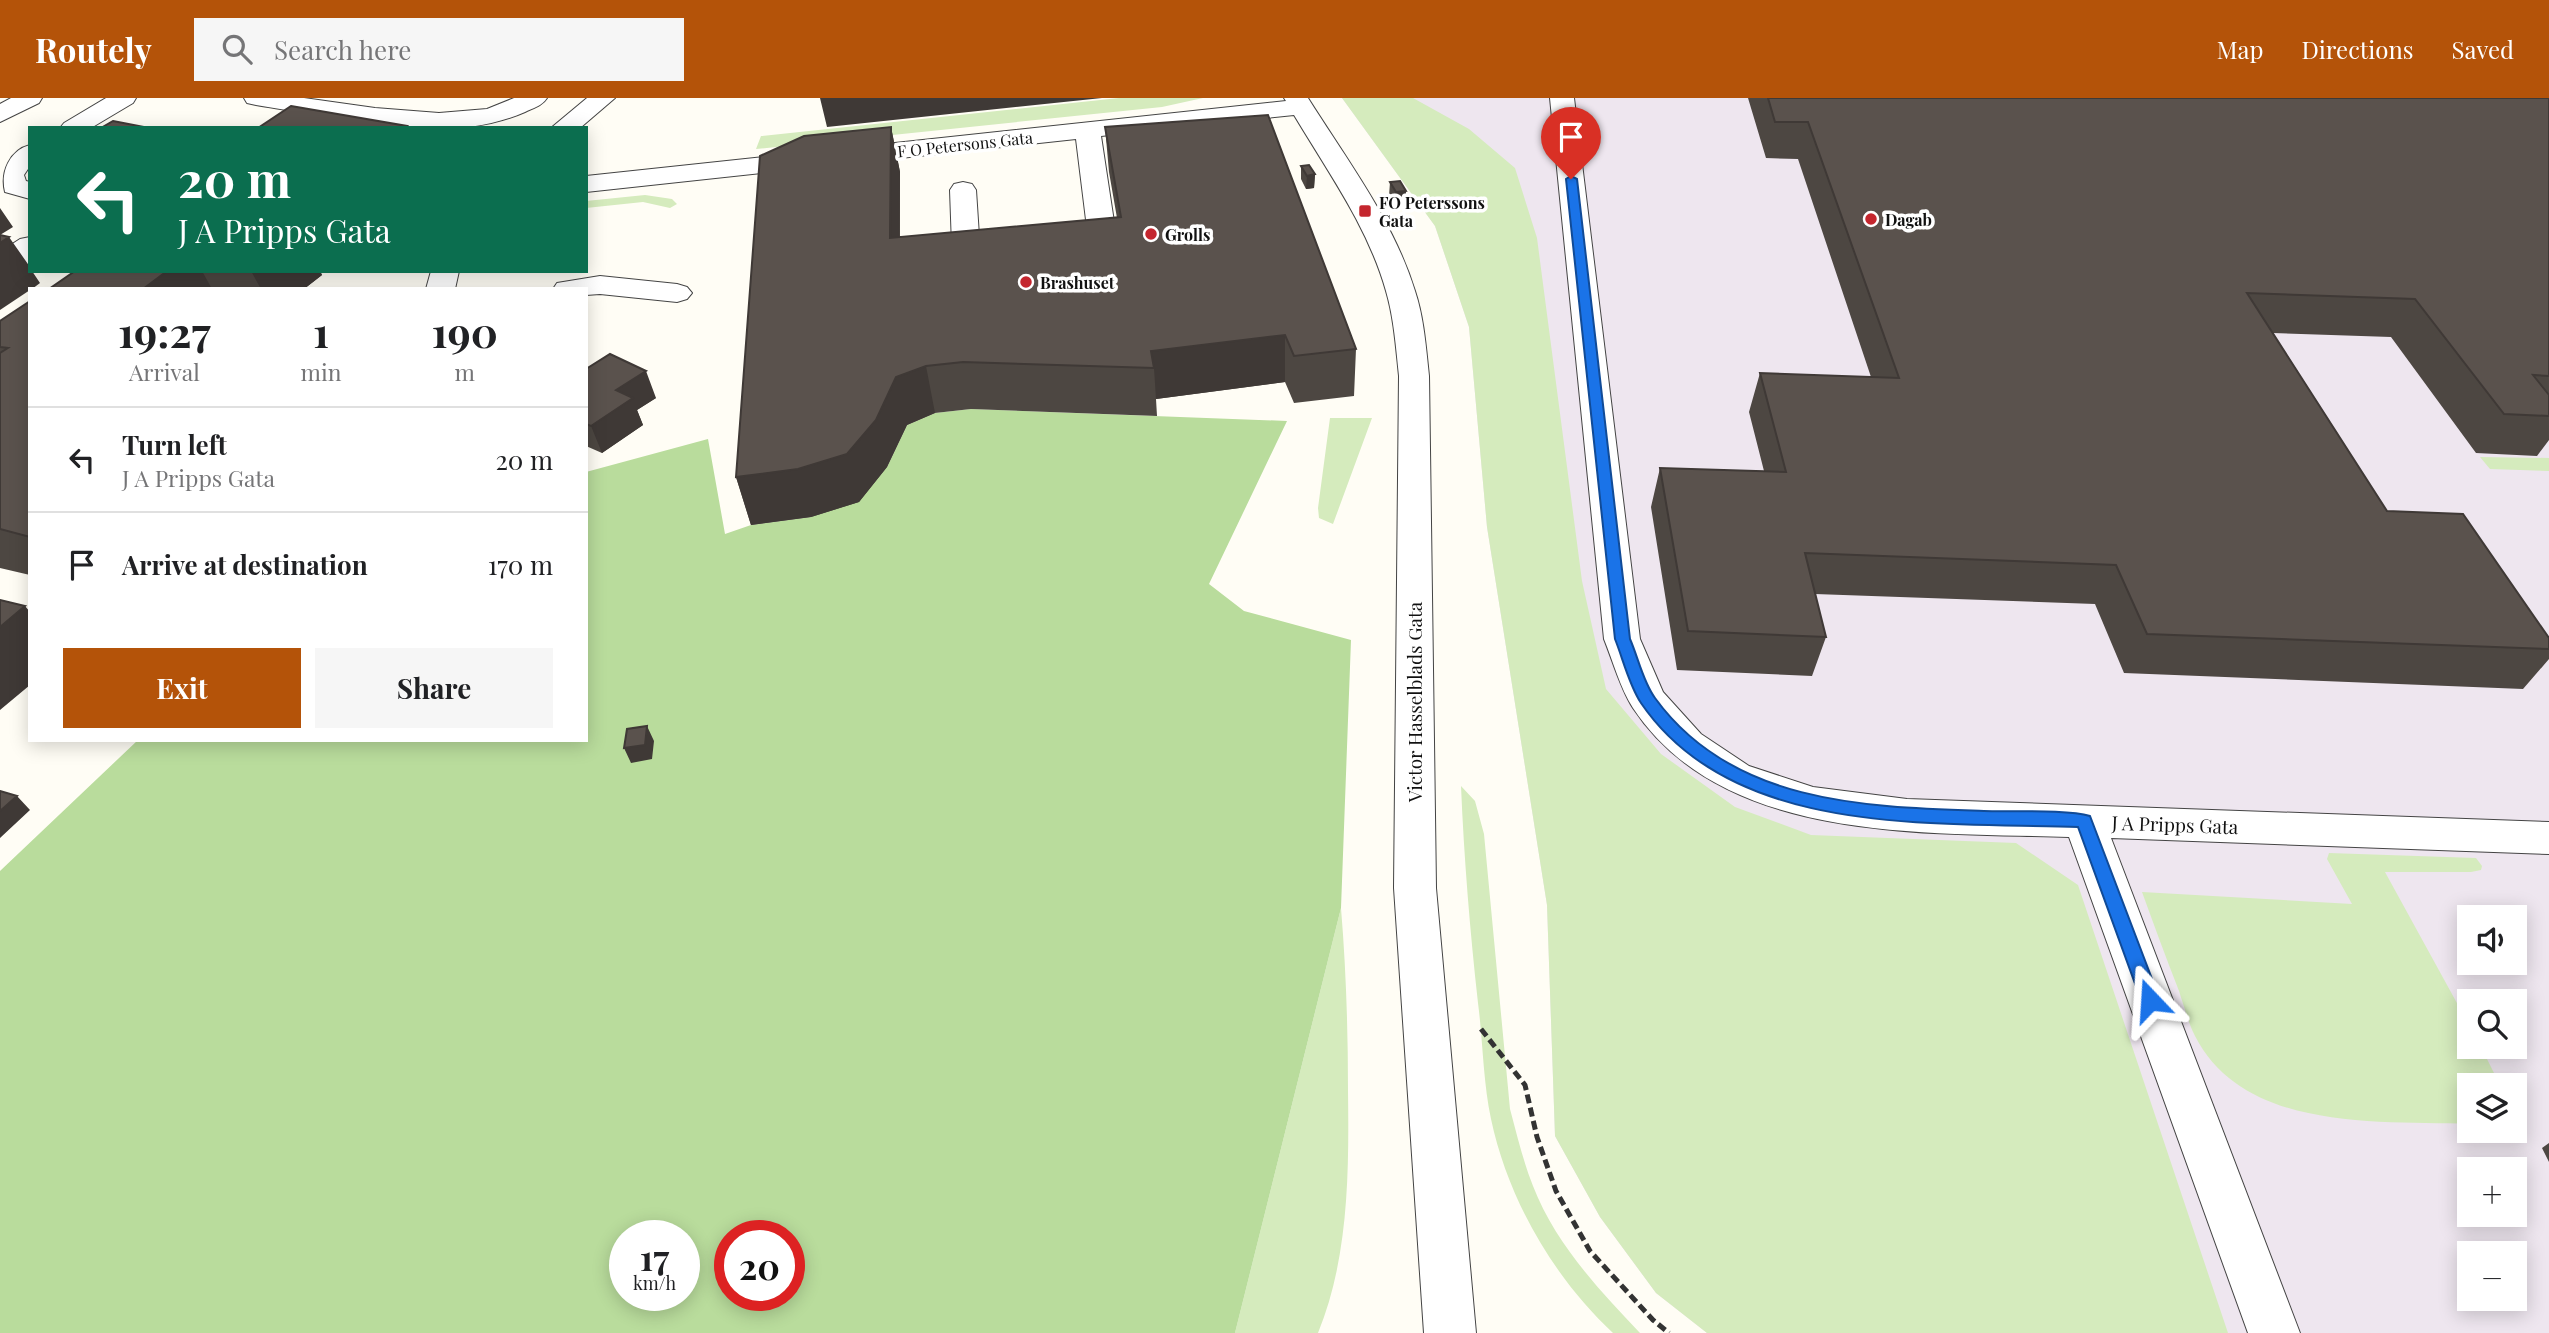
<!DOCTYPE html>
<html lang="en">
<head>
<meta charset="utf-8">
<style>
  :root { --surface:#fff; --page:#f6f6f6; --text:#202124; --muted:#757577; --line:#e0e0e0; --accent:#b45309 }
  body { margin:0; font-family:"Playfair Display",serif; background:var(--page); color:var(--text); height:100vh; display:flex; flex-direction:column; font-size:26px; white-space:nowrap }
  * { box-sizing:border-box; margin:0 }
  p { font-size:23px; color:var(--muted) }
  .icon { flex:none; width:38px; height:38px; fill:none; stroke:currentColor; stroke-width:2; stroke-linecap:round; stroke-linejoin:round }
  .map { position:relative; flex:1; overflow:hidden }
  .sheet { position:absolute; left:28px; top:189px; width:560px; height:455px; display:flex; flex-direction:column; background:var(--surface); border-radius:0px; box-shadow:0 4px 18px #0003 }
  .sheet>* { flex:none }
  .guide { position:absolute; left:28px; top:28px; width:560px; height:147px; border-radius:0px; box-shadow:0 4px 18px #0003; background:#0b6e4f; color:#fff; overflow:hidden }
  .tools { position:absolute; left:2457px; top:807px; display:grid; gap:14px }
  .tools a { display:grid; place-items:center; width:70px; height:70px; border-radius:0px; background:var(--surface); box-shadow:0 4px 18px #0003; font-size:35px }
  .speed { position:absolute; left:609px; top:1122px; display:flex; gap:14px; font-size:35px; font-weight:700; text-align:center }
  .speed>* { display:grid; place-content:center; width:91px; height:91px; border-radius:50%; background:var(--surface); box-shadow:0 4px 18px #0003; line-height:1 }
  .speed small { font-size:18px; font-weight:400 }
  .speed .limit { border:10px solid #d22; background:#fff; color:#111 }
  .pin { position:absolute; display:grid; place-items:center; width:60px; height:60px; color:#fff; margin:-72px -30px; border-radius:50% 50% 50% 0; rotate:-45deg; box-shadow:0 0 7px #0007 }
  .pin .icon { rotate:45deg }
  .me { position:absolute; width:77px; margin:-38px; rotate:340deg; stroke-linejoin:round; filter:drop-shadow(0 0 5px #0008) }
  .turn { display:flex; align-items:center; gap:24px; height:147px; padding:0 35px; font-size:32px }
  .turn .icon { width:91px; height:91px; stroke-width:2.5 }
  .turn b { display:block; font-size:49px; line-height:60px }
  .eta { display:flex; justify-content:space-evenly; align-items:center; height:119px; text-align:center }
  .eta b { font-size:42px; font-weight:700; line-height:49px }
  .action { display:flex; gap:14px; margin-top:auto; padding:14px 35px }
  .action a { flex:1; height:80px; border-radius:0px; background:var(--accent); color:#fff; font-size:28px; font-weight:700; line-height:80px; text-align:center }
  .action a+a { background:var(--page); color:var(--text) }
  ul { padding:0; list-style:none }
  li { display:flex; align-items:center; gap:21px; height:105px; padding:0 35px; border-top:2px solid var(--line) }
  li div { flex:1 }
  li b { display:block; font-size:26px }
  li em { font-style:normal }
  header { display:flex; align-items:center; gap:42px; box-sizing:border-box; height:98px; padding:0 35px; background:var(--accent); color:#fff }
  header strong { font-size:33px }
  nav { display:flex; gap:38px; margin-inline-start:auto; font-size:24px }
  .search { width:490px; height:63px; background:var(--page); display:flex; align-items:center; gap:18px; box-sizing:border-box; padding:0 24px; border-radius:0px; color:var(--muted); font-size:26px }
  .map>svg:first-child { display:block }
  .industrial { fill:#eee6ef; fill-rule:evenodd }
  .green { fill:#d5ebbd }
  .forest { fill:#b9dc9c; fill-rule:evenodd }
  .lines { fill:none; stroke-linecap:round; stroke-linejoin:round }
  .minor-casing { stroke:#444; stroke-width:2 }
  .path { stroke:#333; stroke-width:5; stroke-dasharray:9 4.5; stroke-linecap:butt }
  .minor { fill:#fff; fill-rule:evenodd }
  .wall { fill:#4d4742 }
  .shaded-wall { fill:#3f3936 }
  .building { fill:#5a524d; stroke:#3f3936; stroke-width:2 }
  .route { fill:#1a73e8; stroke:#114b97; stroke-width:2 }
  .poi-dot { fill:#c4262e; stroke:#fff; stroke-width:2.5 }
  .labels { text-anchor:middle; dominant-baseline:central; stroke-width:7; stroke-linejoin:round; paint-order:stroke }
  .far-street-label { font-size:16px; fill:#111; stroke:#fff }
  .far-poi-label { font-size:16px; font-weight:bold; fill:#111; stroke:#fff; text-anchor:start }
  .street-label { font-size:19px; fill:#111; stroke:#fff }
</style>
</head>
<body>
<header>
<strong>Routely</strong>
<div class="search"><svg class="icon" aria-label="search" viewBox="0 0 24 24"><circle cx="10" cy="10" r="6"/><path d="M15 15l6 6"/></svg>Search here</div>
<nav><a>Map</a><a>Directions</a><a>Saved</a></nav>
</header>
<div class="map">
<svg width="2549" height="1235" viewBox="0 0 2549 1235">
  <rect width="100%" height="100%" fill="#fffdf5"/>
  <path class="industrial" d="M1342,0H2549V1235H1707L1656,1195L1600,1119L1555,1038L1547,807L1487,429L1469,229L1435,128ZM2469,819H2515V864H2469ZM2469,903H2515V948H2469ZM2469,987H2515V1032H2469ZM2469,1071H2515V1116H2469ZM2469,1155H2515V1200H2469Z"/>
  <path class="green" d="M1119,0H1203L1162,9L756,51L761,38Z
    M1342,0H1413L1469,31L1515,70L1537,140L1582,483L1606,591L1661,656L1735,709L1811,737L2016,745L2078,787L2228,1235H1707L1656,1195L1600,1119L1555,1038L1547,807L1487,429L1469,229L1435,128Z
    M645,97L672,101L677,106L670,110L643,104L586,110V103Z
    M1330,320H1372L1333,426L1319,420L1318,410Z
    M2480,359L2549,360V373L2490,371Z
    M1461,688L1475,703L1484,736L1510,1011C1517,1037 1523,1063 1533,1088C1555,1145 1599,1192 1640,1235H1613C1553,1179 1508,1101 1491,1021C1483,983 1483,943 1478,905C1470,833 1464,760 1461,688Z
    M2329,755L2476,760L2482,768L2481,772L2471,774H2385L2469,927V948L2481,949L2500,987H2469V1026C2379,1023 2244,1034 2195,938C2188,924 2184,908 2179,893C2166,860 2154,827 2142,794L2352,806L2327,761Z
    M1341,810C1346,871 1348,931 1348,992C1349,1074 1349,1159 1318,1235H1235Z"/>
  <path class="forest" d="M971,311L1287,323L1209,486L1244,513L1351,542L1341,810L1235,1235H0V773L138,642H586V374L708,341L725,436L751,427L811,419L887,369L907,327L935,315ZM625,1138H684V1197H625ZM730,1138H789V1197H730Z"/>
  <g class="lines">
    <defs>
      <path id="minor" d="M11,0H42L39,5L0,24V6Z
        M106,0H136L133,5L91,30H60L64,25Z
        M244,0H304L375,10L439,15L487,11L514,0H547C542,8 533,10 525,14C443,50 341,20 256,7L247,5Z
        M587,0H615L580,30H551Z
        M1284,0H1308C1347,62 1393,122 1415,193C1424,220 1426,250 1429,278L1436,790L1476,1235H1424L1394,790L1399,278C1396,250 1394,220 1386,193C1368,129 1328,74 1294,17L1101,38L1116,137L1112,143C1094,147 1073,150 1055,146L1051,140L1055,134L1087,130L1076,41L586,94V78L1286,3Z
        M1550,0H1574L1640,541L1663,594L1701,636L1749,668L1813,689L1907,701L2549,724V756L2111,740L2300,1235H2248L2069,739C1925,734 1723,746 1633,610C1620,590 1613,563 1604,541Z
        M30,47V68L24,77L26,83L30,84V101L5,94C0,74 10,52 30,47Z
        M963,84L972,86L976,92L979,138L1002,137L1012,139L1016,145L1012,151L966,156L956,154L952,148L950,92L954,86Z
        M30,139V169L0,168V154L20,141Z
        M431,173H459L455,191H426Z
        M600,178L677,186L687,189L692,195L687,201L677,204L600,196L586,197V191H553L557,185Z"/>
    </defs>
    <use href="#minor" class="minor-casing"/>
    <path class="path" d="M1481,931L1525,987L1537,1039L1556,1093L1590,1153L1653,1222L1669,1235"/>
    <use href="#minor" class="minor"/>
  </g>
  <path class="wall" d="M1748,0H2549V342L2537,358L2476,355L2391,239L2273,235L2387,413L2549,540V561L2523,591L2124,575L2095,506L1815,496L1826,539L1812,578L1677,572L1651,409L1660,370L1764,373L1749,314L1760,275L1871,279L1798,61L1766,60Z
    M891,29L900,74V139L1117,120L1109,74L1105,29L1356,251L1354,298L1294,305L1285,284L1156,301L1157,318L971,311L935,315L907,327L887,369L859,404L811,419L751,427L736,379Z
    M1301,68L1315,76L1314,90L1306,91L1301,81Z
    M1390,84L1406,93L1405,107L1395,108L1389,98Z
    M75,173H320L322,177L304,191H49Z
    M30,203V477L0,470V223Z
    M586,271L656,300L637,312L643,327L602,355L586,348Z
    M2549,1045V1064L2542,1050Z"/>
  <path class="shaded-wall" d="M820,0H1102L827,29Z
    M891,29L900,74L899,187L890,140Z
    M1315,76L1314,90L1306,91L1307,78Z
    M1406,93L1405,107L1395,108L1396,94Z
    M0,110L13,129L0,137Z
    M9,139L30,169V173H32L40,185L32,191H30V192L0,212V145Z
    M167,173H202L212,191H143Z
    M251,173H320L322,177L304,191H261Z
    M1285,237V284L1156,301L1154,270L1151,253Z
    M926,268L935,315L907,327L887,369L859,404L811,419L751,427L736,379L896,279Z
    M646,273L656,300L637,312L643,327L602,355L591,328L616,292Z
    M25,508L30,514V587L0,612V529Z
    M647,628L654,643L652,661L631,665L624,650Z
    M17,698L30,712L0,740V713Z"/>
  <path class="building" d="M1768,0H2549V278L2533,277L2549,297V318L2504,316L2415,201L2247,195L2387,413L2463,416L2549,540V551L2147,536L2116,467L1805,455L1826,539L1688,533L1660,370L1786,374L1760,275L1899,280L1808,24H1775Z
    M291,8L407,28L405,30H258Z
    M1268,17L1356,251L1294,258L1285,237L1151,253L1154,270L963,264L926,268L896,279L876,322L847,356L798,371L736,379L760,58L804,38L891,29L890,140L1121,119L1105,29Z
    M113,23L149,30H101Z
    M1309,67L1315,76L1307,78L1301,68Z
    M1400,83L1406,93L1396,94L1390,84Z
    M0,137L9,139L0,145Z
    M75,173H167L143,191H49Z
    M30,203V439L0,431V255L8,250L0,249V223Z
    M610,256L646,273L616,292L633,300L591,328L586,326V271Z
    M0,502L25,508L0,529Z
    M647,628L645,647L624,650L627,631Z
    M0,693L17,698L0,713Z"/>
  <path class="route" d="M1571,78L1577,81L1630,541C1638,559 1643,584 1655,600C1732,706 1865,709 1984,713C2011,714 2067,711 2090,718L2160,902L2157,908L2150,910L2144,908L2141,902L2078,729C1934,724 1733,740 1641,605C1629,587 1623,561 1615,541L1566,81Z"/>
  <g class="poi-dot">
    <rect x="1358" y="106" width="14" height="14" rx="3.5"/>
    <circle cx="1871" cy="121" r="7"/>
    <circle cx="1151" cy="136" r="7"/>
    <circle cx="1026" cy="184" r="7"/>
  </g>
  <g class="labels">
    <g class="far-street-label">
      <text transform="translate(965 46) rotate(-6)">F O Petersons Gata</text>
    </g>
    <g class="far-poi-label">
      <text x="1379" y="104">FO Peterssons<tspan x="1379" dy="18">Gata</tspan></text>
      <text x="1885" y="121">Dagab</text>
      <text x="1165" y="136">Grolls</text>
      <text x="1040" y="184">Brashuset</text>
    </g>
    <g class="street-label">
      <text transform="translate(1414 604) rotate(-90)">Victor Hasselblads Gata</text>
      <text transform="translate(2175 726) rotate(2)">J A Pripps Gata</text>
    </g>
  </g>
</svg>
<div class="tools">
<a><svg class="icon" aria-label="sound" viewBox="0 0 24 24"><path d="M4 9h4l5-4v14l-5-4H4zM17 9q2 3 0 6"/></svg></a>
<a><svg class="icon" aria-label="search" viewBox="0 0 24 24"><circle cx="10" cy="10" r="6"/><path d="M15 15l6 6"/></svg></a>
<a><svg class="icon" aria-label="layers" viewBox="0 0 24 24"><path d="M12 4l9 5-9 5-9-5zM3 14l9 5 9-5"/></svg></a>
<a>+</a>
<a>−</a>
</div>
<div class="speed"><div>17<small>km/h</small></div><div class="limit">20</div></div>
<div class="pin" style="left:1571px;top:81px;background:#d93025"><svg class="icon" aria-label="arrive" viewBox="0 0 24 24"><path d="M6 21V4h12l-3 4 3 4H6"/></svg></div>
<svg class="me" style="left:2150px;top:902px" viewBox="-20 -20 40 40"><path d="M0-17L14 15 0 8-14 15z" fill="#1a73e8" stroke="#fff" stroke-width="4"/></svg>
<div class="guide">
<div class="turn"><svg class="icon" aria-label="left" viewBox="0 0 24 24"><path d="M17 20v-9H6M10 6l-5 5 5 5"/></svg><div><b>20 m</b>J A Pripps Gata</div></div>
</div>
<section class="sheet">
<div class="eta">
<div><b>19:27</b><p>Arrival</p></div>
<div><b>1</b><p>min</p></div>
<div><b>190</b><p>m</p></div>
</div>
<ul>
<li><svg class="icon" aria-label="left" viewBox="0 0 24 24"><path d="M17 20v-9H6M10 6l-5 5 5 5"/></svg><div><b>Turn left</b><p>J A Pripps Gata</p></div><em>20 m</em></li>
<li><svg class="icon" aria-label="arrive" viewBox="0 0 24 24"><path d="M6 21V4h12l-3 4 3 4H6"/></svg><div><b>Arrive at destination</b></div><em>170 m</em></li>
</ul>
<div class="action"><a>Exit</a><a>Share</a></div>
</section>
</div>
</body>
</html>
